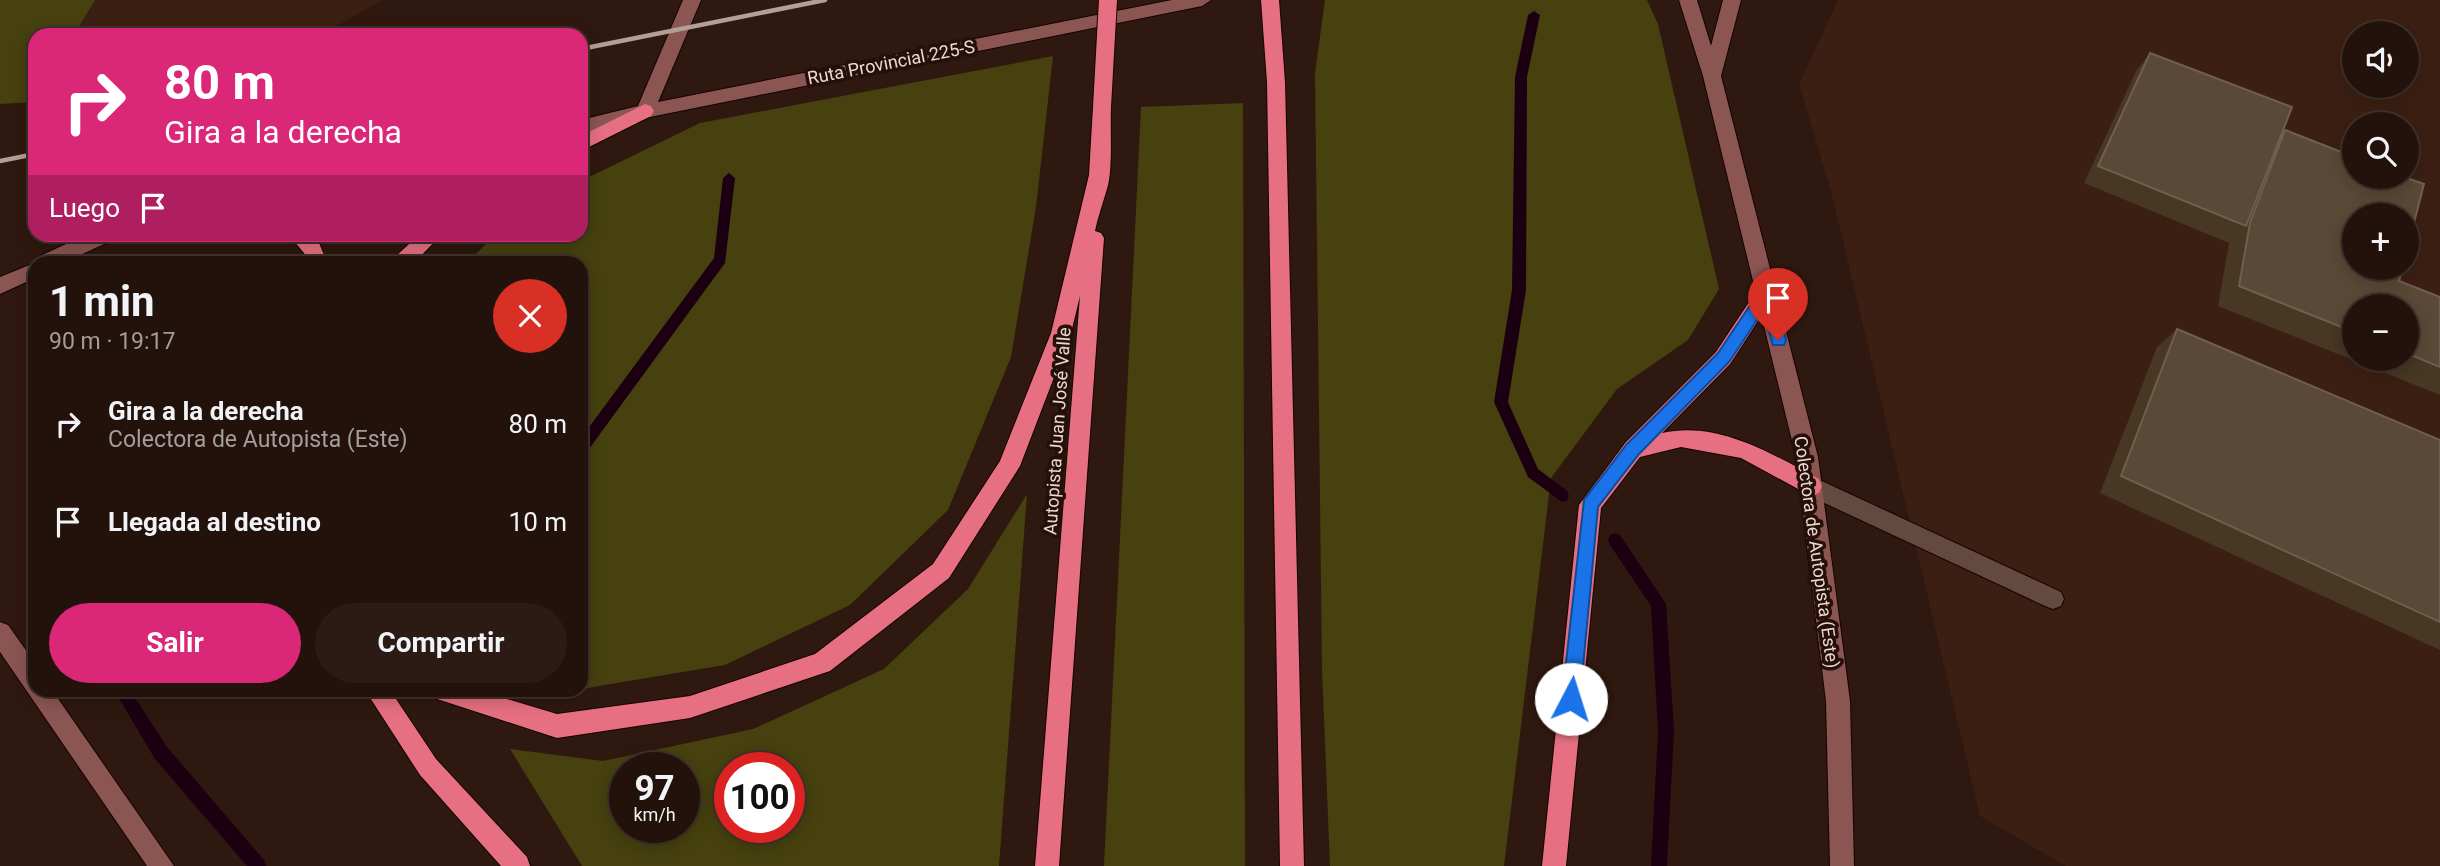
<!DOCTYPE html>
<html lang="es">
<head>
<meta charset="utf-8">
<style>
  :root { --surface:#23120b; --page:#2b1b14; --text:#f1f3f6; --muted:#a39e9d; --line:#40322c; --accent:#db2777 }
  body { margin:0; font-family:Roboto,sans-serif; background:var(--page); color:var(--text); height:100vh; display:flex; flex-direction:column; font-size:26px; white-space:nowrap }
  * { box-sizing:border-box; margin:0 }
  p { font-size:23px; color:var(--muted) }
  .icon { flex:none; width:38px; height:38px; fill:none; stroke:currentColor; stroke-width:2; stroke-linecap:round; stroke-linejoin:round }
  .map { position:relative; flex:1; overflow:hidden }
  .side { position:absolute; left:28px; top:256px; width:560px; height:441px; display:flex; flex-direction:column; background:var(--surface); border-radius:21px; box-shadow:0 4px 18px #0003,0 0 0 2px var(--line) }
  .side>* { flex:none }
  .banner { position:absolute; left:28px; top:28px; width:560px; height:214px; border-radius:21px; box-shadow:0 4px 18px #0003,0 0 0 2px var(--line); background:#db2777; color:#fff; overflow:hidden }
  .controls { position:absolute; left:2342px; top:21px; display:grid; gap:14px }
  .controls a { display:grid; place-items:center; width:77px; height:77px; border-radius:50%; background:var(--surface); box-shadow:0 4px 18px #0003,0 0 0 2px var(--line); font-size:35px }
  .speed { position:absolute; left:609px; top:752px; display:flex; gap:14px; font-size:35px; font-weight:700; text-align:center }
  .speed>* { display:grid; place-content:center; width:91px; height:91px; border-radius:50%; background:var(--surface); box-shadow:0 4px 18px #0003,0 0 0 2px var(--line); line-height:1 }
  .speed small { font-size:18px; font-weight:400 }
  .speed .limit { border:10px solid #d22; background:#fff; color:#111 }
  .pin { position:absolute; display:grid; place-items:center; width:60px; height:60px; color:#fff; margin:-72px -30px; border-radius:50% 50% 50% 0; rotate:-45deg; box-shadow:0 0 7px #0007 }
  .pin .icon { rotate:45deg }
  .me { position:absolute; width:77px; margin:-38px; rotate:5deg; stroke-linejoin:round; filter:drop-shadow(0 0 5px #0008) }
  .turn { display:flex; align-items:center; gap:24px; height:147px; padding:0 21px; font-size:32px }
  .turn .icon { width:91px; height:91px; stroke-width:2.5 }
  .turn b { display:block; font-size:49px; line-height:60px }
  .then { display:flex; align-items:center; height:66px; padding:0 21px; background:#0003; gap:14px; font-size:26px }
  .round { display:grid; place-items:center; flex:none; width:74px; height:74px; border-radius:37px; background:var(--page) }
  .overview { display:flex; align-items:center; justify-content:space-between; height:119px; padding:0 21px }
  h1 { font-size:42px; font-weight:700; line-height:52px }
  .primary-button { display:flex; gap:14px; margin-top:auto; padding:14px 21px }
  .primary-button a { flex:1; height:80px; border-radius:42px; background:var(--accent); color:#fff; font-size:28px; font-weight:700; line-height:80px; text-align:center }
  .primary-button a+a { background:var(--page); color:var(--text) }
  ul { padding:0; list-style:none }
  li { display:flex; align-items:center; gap:21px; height:98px; padding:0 21px }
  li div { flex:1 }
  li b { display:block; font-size:26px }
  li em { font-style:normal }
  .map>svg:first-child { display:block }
  .built { fill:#3c1f13; fill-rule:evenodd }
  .green { fill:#46410f; fill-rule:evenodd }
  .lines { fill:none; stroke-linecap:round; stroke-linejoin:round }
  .stream { fill:#1c0012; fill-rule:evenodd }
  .lane-casing { stroke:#160300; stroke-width:2 }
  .secondary-casing { stroke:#160300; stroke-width:2 }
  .highway-casing { stroke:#160300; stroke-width:2 }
  .lane { fill:#64493e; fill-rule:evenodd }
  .secondary { fill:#8b5552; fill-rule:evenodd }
  .highway { fill:#e67081; fill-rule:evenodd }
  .rail { stroke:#b29f98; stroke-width:4.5 }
  .highway-bridge-casing { stroke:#160300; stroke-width:20; stroke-linecap:butt }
  .highway-bridge { stroke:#e67081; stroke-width:18 }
  .wall { fill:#473723; fill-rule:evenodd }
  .building { fill:#594936; stroke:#705f4f; stroke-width:2 }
  .route { fill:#1a73e8; stroke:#114b97; stroke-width:2 }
  .labels { text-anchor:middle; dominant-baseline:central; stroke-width:7; stroke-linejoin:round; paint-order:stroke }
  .street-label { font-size:18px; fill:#ead9d3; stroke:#250f06 }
</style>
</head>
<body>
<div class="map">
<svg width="2440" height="866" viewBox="0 0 2440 866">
  <rect width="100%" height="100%" fill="#2f180f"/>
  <path class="built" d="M95,0H382L321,35H74Z
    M1838,0H2440V866H2066L1980,816L1832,195L1799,84ZM2354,33H2406V86H2354ZM2354,124H2406V177H2354ZM2354,215H2406V268H2354ZM2354,306H2406V359H2354Z"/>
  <path class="green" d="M0,0H95L74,35H35L34,102L0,104Z
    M1325,0H1647L1658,24L1719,289L1688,340L1617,389L1551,478L1504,866H1330L1322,669L1315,73Z
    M1053,56L1036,207L1011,357L948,510L850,605L725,665L581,689V262H468L495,235L581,234V181L700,123Z
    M1243,103L1245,866H1104L1141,107Z
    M1027,494L999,866H582L510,749L603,761L753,729L884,669L968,589ZM625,768H684V828H625ZM730,768H789V828H730Z"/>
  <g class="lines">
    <path class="stream" d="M1534,11L1540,15L1527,77L1526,290L1508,402L1538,469L1567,491L1569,496L1567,501L1562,502L1528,477L1494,402L1512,290L1515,77L1528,15Z
      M729,173L735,178L725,263L586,453L581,455V438L714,258L723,178Z
      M1615,533L1620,535L1666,604L1674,731L1667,866H1651L1658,731L1651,606L1610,545L1608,540L1610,535Z
      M114,690H130L167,747L264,860L266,866H247L155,759Z"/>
    <defs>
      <path id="lane" d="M1811,476L2061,592L2064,599L2061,606L2053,609L2045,606L1803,493L1800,486L1803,479Z"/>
      <path id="secondary" d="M683,0H701L658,102L1172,0H1211L1202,6L645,118L581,134V120L638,106Z
        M1679,0H1697L1711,46L1723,0H1741L1721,76L1818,457L1850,701L1854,866H1830L1826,701L1796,457L1703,76Z
        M88,234H117L115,239L65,262H35V278L0,294V277L37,262L40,256Z
        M0,622L8,625L35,663V690H52L174,866H147L0,652Z"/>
      <path id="highway" d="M1261,0H1279L1285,82L1304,866H1280L1267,82Z
        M1102,100L1108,102L1111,107C1110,129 1113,170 1107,189C1103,203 1098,216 1095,231L1101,233L1104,238L1059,866H1035L1080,296L1071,333L1020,466L949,578L830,671L690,718L557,738L434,698L431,690H477L557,714L690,696L815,654L933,564L1000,461L1051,333L1089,175L1093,107L1096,102Z
        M645,104L651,106L654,111L651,116L581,151V136Z
        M288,234H310L319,243L327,262H309L304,253Z
        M420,234H442L415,262H394L396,256Z
        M1766,285L1773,287L1776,293L1730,364L1662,433C1718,420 1772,454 1819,479L1822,486L1819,493L1811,496L1741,458L1681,447L1640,457L1601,508L1566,866H1542L1579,505L1626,442L1716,352L1759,287Z
        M365,690H390L436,759L527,857L530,866H501L420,775Z"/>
    </defs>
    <use href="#lane" class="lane-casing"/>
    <use href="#secondary" class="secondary-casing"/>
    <use href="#highway" class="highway-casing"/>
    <use href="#lane" class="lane"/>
    <use href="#secondary" class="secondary"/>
    <use href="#highway" class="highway"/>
    <path class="rail" d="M581,49L825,0
      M0,161L35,154"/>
    <defs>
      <path id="highway-bridge" d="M1102,107L1108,0"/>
    </defs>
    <use href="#highway-bridge" class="highway-bridge-casing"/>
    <use href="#highway-bridge" class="highway-bridge"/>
  </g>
  <path class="wall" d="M2150,53L2281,134L2285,130L2399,281L2440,297V395L2218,306L2229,243L2084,183L2136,71ZM2354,306H2406V359H2354Z
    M2177,329L2440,440V650L2100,493L2157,347Z"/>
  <path class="building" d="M2150,53L2292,107L2246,226L2098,166Z
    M2285,130L2354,157V177H2404L2424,184L2406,254V215H2354V268H2403L2399,281L2440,297V367L2406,353V306H2354V332L2239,286L2250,223Z
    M2177,329L2440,440V622L2121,476Z"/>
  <path class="route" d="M1766,287L1774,293L1786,340L1784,345H1773L1763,311L1729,362L1639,454L1598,507L1580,699L1577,705L1571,708L1564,705L1562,699L1584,500L1627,444L1718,353L1761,289Z"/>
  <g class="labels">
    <g class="street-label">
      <text transform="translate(891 62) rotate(-11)">Ruta Provincial 225-S</text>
      <text transform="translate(1057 431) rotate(-86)">Autopista Juan José Valle</text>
      <text transform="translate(1817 552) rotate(82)">Colectora de Autopista (Este)</text>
    </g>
  </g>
</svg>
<div class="controls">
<a><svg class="icon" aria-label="sound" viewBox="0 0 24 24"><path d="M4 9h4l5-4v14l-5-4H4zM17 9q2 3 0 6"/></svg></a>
<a><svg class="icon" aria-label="search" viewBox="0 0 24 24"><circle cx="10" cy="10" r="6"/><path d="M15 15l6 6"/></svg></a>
<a>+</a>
<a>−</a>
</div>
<div class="speed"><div>97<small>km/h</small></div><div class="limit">100</div></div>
<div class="pin" style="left:1778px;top:340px;background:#d93025"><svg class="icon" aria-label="arrive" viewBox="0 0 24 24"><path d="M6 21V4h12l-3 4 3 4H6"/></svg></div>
<svg class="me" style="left:1571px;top:699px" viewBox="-20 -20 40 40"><circle r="19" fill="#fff"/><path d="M0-13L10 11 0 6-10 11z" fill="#1a73e8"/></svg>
<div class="banner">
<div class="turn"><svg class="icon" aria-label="right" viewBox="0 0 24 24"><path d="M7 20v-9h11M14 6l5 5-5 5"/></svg><div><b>80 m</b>Gira a la derecha</div></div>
<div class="then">Luego<svg class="icon" aria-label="arrive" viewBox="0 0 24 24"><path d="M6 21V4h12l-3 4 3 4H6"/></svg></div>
</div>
<section class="side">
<div class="overview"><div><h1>1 min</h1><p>90 m · 19:17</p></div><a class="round" style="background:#d93025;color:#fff"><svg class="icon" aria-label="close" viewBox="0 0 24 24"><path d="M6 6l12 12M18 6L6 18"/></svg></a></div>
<ul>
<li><svg class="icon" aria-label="right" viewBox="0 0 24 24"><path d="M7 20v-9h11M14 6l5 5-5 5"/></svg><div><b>Gira a la derecha</b><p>Colectora de Autopista (Este)</p></div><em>80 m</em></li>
<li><svg class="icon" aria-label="arrive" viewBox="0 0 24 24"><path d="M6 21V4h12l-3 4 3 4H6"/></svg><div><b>Llegada al destino</b></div><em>10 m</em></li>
</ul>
<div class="primary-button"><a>Salir</a><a>Compartir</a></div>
</section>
</div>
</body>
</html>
